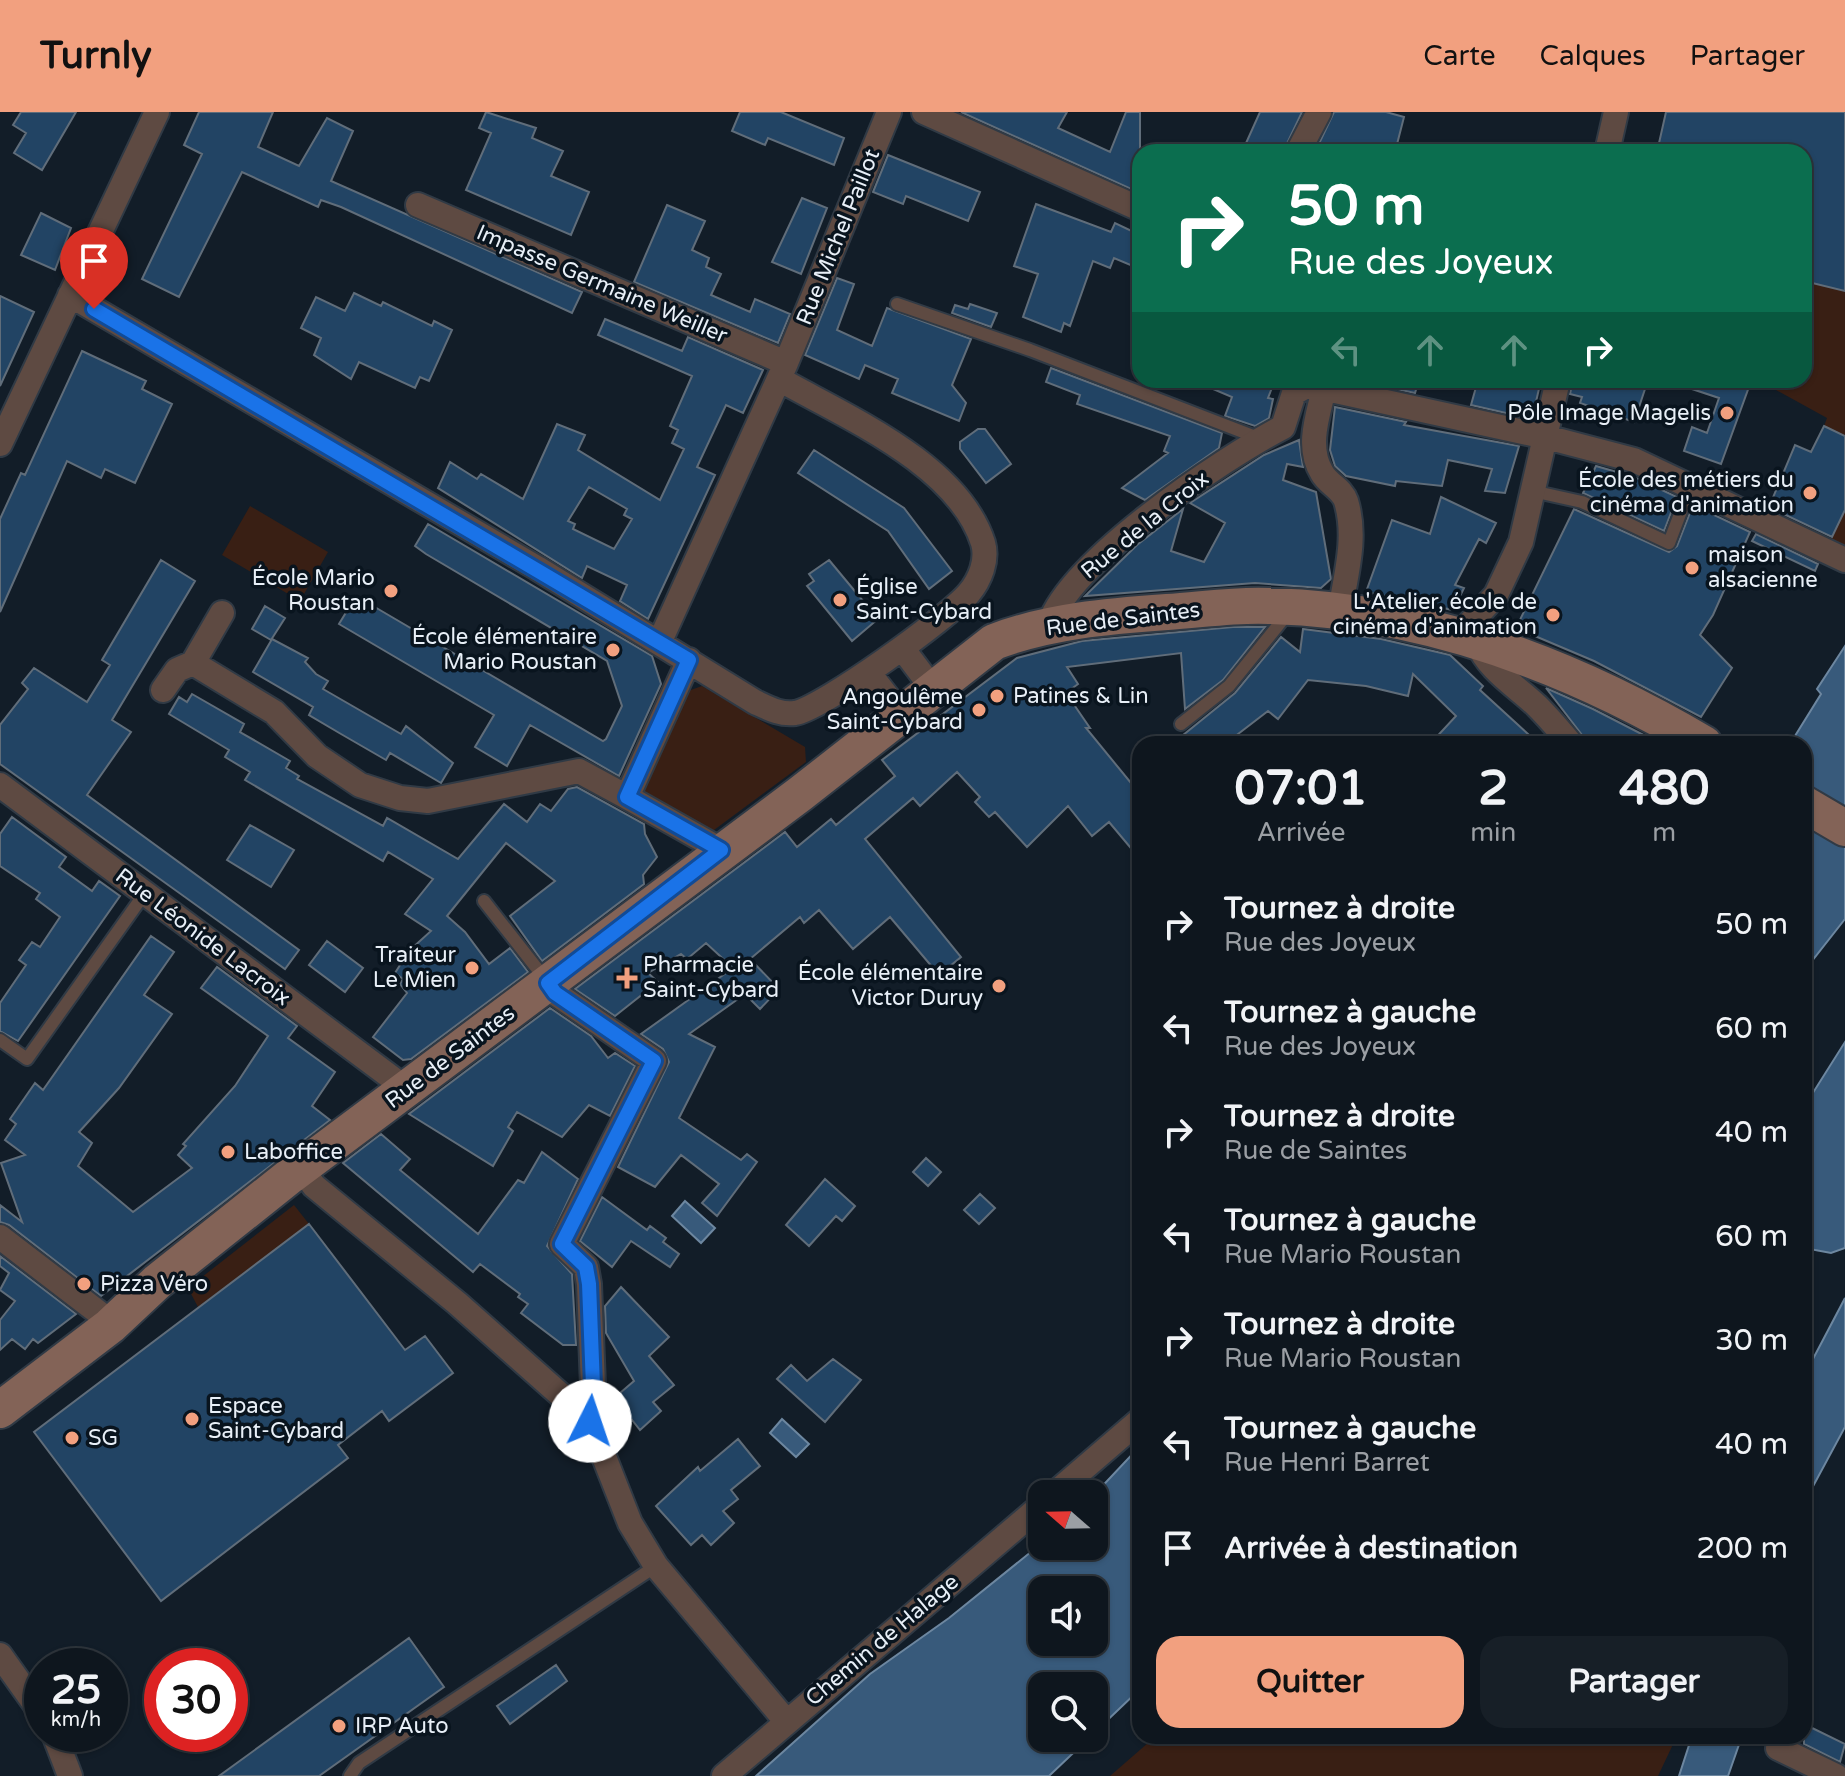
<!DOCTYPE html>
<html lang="fr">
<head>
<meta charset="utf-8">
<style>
  :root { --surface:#0e161e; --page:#171f27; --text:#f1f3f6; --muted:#9b9fa4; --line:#2e353c; --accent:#f2a07f }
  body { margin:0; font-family:"Varela Round",sans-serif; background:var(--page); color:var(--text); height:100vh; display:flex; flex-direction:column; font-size:30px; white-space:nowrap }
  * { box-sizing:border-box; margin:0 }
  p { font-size:26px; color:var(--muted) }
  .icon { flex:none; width:44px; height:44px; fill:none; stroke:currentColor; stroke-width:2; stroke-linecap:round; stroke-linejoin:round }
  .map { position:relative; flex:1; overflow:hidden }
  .side { position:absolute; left:1132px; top:624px; width:680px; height:1008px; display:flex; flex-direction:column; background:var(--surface); border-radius:24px; box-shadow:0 2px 6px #0004,0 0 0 2px var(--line) }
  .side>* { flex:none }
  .top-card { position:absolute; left:1132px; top:32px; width:680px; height:244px; border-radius:24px; box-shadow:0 2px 6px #0004,0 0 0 2px var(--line); background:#0b6e4f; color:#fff; overflow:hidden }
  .needle { width:52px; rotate:290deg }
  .controls { position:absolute; left:1028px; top:1368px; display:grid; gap:16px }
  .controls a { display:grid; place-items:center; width:80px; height:80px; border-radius:16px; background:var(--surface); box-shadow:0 2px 6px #0004,0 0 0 2px var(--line); font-size:40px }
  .speed { position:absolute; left:24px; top:1536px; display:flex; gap:16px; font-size:40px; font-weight:700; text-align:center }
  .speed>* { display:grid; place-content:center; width:104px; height:104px; border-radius:50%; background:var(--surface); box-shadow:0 2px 6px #0004,0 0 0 2px var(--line); line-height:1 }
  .speed small { font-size:20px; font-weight:400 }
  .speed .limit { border:12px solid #d22; background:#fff; color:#111 }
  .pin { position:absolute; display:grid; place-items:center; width:68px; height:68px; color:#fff; margin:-82px -34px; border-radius:50% 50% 50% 0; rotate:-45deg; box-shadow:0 0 8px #0007 }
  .pin .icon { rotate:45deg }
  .me { position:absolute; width:88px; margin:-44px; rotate:4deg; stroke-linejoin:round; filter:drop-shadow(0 0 6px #0008) }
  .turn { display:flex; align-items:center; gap:28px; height:168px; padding:0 24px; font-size:36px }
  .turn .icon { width:104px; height:104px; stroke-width:2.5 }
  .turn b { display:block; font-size:56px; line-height:68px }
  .lanes { display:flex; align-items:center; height:76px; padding:0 24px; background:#0003; justify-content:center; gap:40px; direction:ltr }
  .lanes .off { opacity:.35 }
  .eta { display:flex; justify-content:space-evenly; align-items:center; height:136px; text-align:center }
  .eta b { font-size:48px; font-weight:700; line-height:56px }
  .primary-button { display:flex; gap:16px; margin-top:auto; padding:16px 24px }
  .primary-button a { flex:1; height:92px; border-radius:24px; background:var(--accent); color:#111; font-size:32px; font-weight:700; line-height:92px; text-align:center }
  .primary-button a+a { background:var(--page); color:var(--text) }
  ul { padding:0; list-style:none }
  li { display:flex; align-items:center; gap:24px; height:104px; padding:0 24px }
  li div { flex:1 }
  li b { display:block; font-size:30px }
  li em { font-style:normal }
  header { display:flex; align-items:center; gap:48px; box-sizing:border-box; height:112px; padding:0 40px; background:var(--accent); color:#111 }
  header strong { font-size:38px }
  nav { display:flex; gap:44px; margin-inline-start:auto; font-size:28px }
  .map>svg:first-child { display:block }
  .green { fill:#391f14 }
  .water { fill:#385a7b; stroke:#6d87a0; stroke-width:2; fill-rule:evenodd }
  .building { fill:#224464; stroke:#606d7a; stroke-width:2; fill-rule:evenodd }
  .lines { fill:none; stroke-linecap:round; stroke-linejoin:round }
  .service-casing { stroke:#303a45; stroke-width:16 }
  .minor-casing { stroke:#303a45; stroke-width:28 }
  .secondary-casing { stroke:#303a45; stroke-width:40 }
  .service { stroke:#5e4a42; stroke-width:12 }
  .minor { stroke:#5e4a42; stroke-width:24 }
  .secondary { stroke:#836357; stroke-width:36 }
  .route-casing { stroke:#114b97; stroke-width:20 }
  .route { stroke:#1a73e8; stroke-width:14 }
  .poi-dot { fill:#f2a07f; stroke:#09141e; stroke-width:3 }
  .labels { text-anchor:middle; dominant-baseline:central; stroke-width:7; stroke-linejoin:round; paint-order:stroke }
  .street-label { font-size:22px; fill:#e8eff7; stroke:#09141e }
  .poi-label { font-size:22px; fill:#e8eff7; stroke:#09141e; text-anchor:start }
</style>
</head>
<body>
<header>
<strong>Turnly</strong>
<nav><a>Carte</a><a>Calques</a><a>Partager</a></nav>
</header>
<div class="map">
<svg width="1845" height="1664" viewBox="0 0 1845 1664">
  <rect width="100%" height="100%" fill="#121d28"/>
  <path class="green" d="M1804,169L1845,179V324L1824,314L1827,306L1776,278L1739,268H1804Z
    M250,394L328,440L300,489L222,443Z
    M1845,398V436L1830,429Z
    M702,574L805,635L806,650L710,721L643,680L688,579Z
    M294,1093L309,1112L198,1195L188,1176Z
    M1156,1624H1676V1626L1658,1664H1110Z"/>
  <path class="water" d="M1845,534V807L1804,859V632H1790L1821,582L1817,577Z
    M1845,930V1136L1831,1141L1804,1136V995Z
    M685,1089L715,1116L701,1131L672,1104Z
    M1845,1186V1315L1804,1391V1264Z
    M782,1307L809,1332L796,1345L770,1321Z
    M1140,1334V1577L1094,1621V1574H1042V1626H1089L1049,1664H756L870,1562L949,1506L1042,1431V1434H1094V1383ZM1094,1478V1530H1042V1478Z
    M1692,1624H1742L1728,1664H1679Z"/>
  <path class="building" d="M21,0H76L42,58L14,41L26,21L13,13Z
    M199,0H273L258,35L299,54L327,6L353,19L331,69L582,180L572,201L341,95L321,88L318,95L242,60L179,185L142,167L202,42L184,33Z
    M486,0L536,16L532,26L563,39L551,64L589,80L571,123L466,78L491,21L479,16Z
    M740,0H781L844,26L834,53L768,26L765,33L732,19Z
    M961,0H1067L1058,16L1110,40L1126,0H1140V81Z
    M1260,0H1302L1283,40H1242Z
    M1334,0H1386L1404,5L1395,40H1315Z
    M1666,0H1845V179L1804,169V40H1657Z
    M888,43L980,80L968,109L906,84L903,92L873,80Z
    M802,86L827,96L801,162L772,150Z
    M1036,92L1111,120L1115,111L1140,123V157L1114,146L1110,156L1093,149L1070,214L1064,211L1061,220L1023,205L1038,162L1014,154Z
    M667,93L705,109L692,138L709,146L706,155L721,162L711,183L750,200L755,187L790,202L778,231L634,170Z
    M41,101L71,116L55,158L21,143Z
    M837,166L854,172L837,218L872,234L887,196L971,227L952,273L966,291L959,309L892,281L898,267L865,253L859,267L805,243Z
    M354,181L381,194L383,190L432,214L434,209L452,218L429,269L420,265L415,276L359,250L351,267L314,243L321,226L301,216L316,185L345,199Z
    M0,184L34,200L0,274Z
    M970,192L997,201L991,215L952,201L955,193L968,197Z
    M605,207L682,239L688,225L763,258L743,301L726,293L697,355L715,363L648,507L620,489L627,473L587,454L582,466L438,376L450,350L477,367L481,362L523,387L557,312L585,323L578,338L660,388L684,337L672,331L678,318L670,314L692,264L598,223ZM589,375L627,397L624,403L632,407L614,437L573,417L575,412L568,409Z
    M82,239L146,269L142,277L172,292L135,371L105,357L101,366L67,349L0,500V407L21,361L25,363Z
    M1051,256L1222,321L1219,336L1145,388L1122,376L1168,341L1164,339L1170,324L1077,292L1080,283L1046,270Z
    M1192,268H1275L1268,286L1273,287L1269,306L1255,314L1225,304L1232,285Z
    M1374,268H1419L1415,281L1370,271Z
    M1478,268H1541L1532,307L1471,293Z
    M1573,268H1648L1634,310L1580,291L1582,285L1570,282Z
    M1675,268H1739L1750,272L1721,352L1684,339L1692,315L1707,321L1719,286L1674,271Z
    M1335,295L1406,310L1404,313L1519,334L1505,381L1485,379L1492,357L1448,348L1442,374L1396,369L1395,374L1346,364L1335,354L1330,338Z
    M1824,314L1845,324V398L1832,425L1769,395L1795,333L1811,340Z
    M978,317H985L1011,352L986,371L960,337V330Z
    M1299,328L1303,355L1287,352L1283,368L1316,380L1331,467L1321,476L1255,471L1085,484L1137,433L1183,397L1171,439L1204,450L1225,411L1190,391L1264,343Z
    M814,338L904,396L952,459L929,477L888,419L798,361Z
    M1596,354L1634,365L1677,385L1664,419L1583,381Z
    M1441,385L1496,411L1486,431L1479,427L1455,473L1464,476L1453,498L1366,480L1392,408L1430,422Z
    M1693,393L1750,420L1713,503L1700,523L1732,556L1701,605L1594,549L1516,516L1574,397L1669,440L1677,434Z
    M428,412L652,544L661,572L619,664L530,613L507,654L475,635L494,603L339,512L356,484L603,629L606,627L622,594L607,549L426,442L415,434Z
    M1756,422L1818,452L1815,459L1752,429Z
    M161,448L195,469L112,608L131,620L87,683L299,838L285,857L0,652V613L28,577L22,571L34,556L87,590L110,553L102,548Z
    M829,448L878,507L852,529L807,474L814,469L809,462Z
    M265,494L285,506L271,528L252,517Z
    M1233,515H1265L1223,568L1185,597L1181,541L1067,555L1078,572L1066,581L1090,616H1086L1131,671L1140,664V747L1109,710L1092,724L1068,694L1027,735L995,700L989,705L975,690L980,685L957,660L920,694L913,686L865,727L961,845L939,863L890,805L853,837L819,798L804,811L800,805L750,847L779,877L760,897L745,882L689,922L715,935L679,1006L741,1048L747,1042L757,1050L717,1104L702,1091L719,1072L681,1043L655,1075L618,1055L669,950L663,937L641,922L733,856L706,831L687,847L681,842L648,861L658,870L615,904L575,877L785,720L797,735L831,707L836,713L895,664L882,648L1017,546L1082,529Z
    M1303,517L1381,527L1450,543L1483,574L1480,578L1539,632H1430L1456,604L1413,562L1408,584L1366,574L1308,568L1278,607L1268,599L1225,632H1172L1235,581L1281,525L1300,540Z
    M272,527L308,546L305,550L316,562L328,569L323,577L401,622L406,614L453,651L441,671L390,641L386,648L341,622L309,603L313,595L253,560Z
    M1546,576L1593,597L1661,632H1589Z
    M192,582L244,612L240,620L290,649L286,656L299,664L297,667L383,714L387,706L458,747L504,692L527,710L540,692L551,699L568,677L577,675L644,712L645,722L657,745L643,763L644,772L542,849L510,804L555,769L506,731L447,804L465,820L489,852L510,836L528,860L411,947L403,948L373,925L407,881L400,872L403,867L395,861L409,839L431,819L405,802L433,767L388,740L383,749L245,668L250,660L225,645L229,638L169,602L179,585L187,590Z
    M12,705L66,745L59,755L92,779L99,769L120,784L18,929L0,919V891L26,853L19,848L32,830L40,835L60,805L36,787L40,781L0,754V722Z
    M250,713L294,738L271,775L227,748Z
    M151,824L174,840L144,883L172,902L119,976L79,1020L92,1031L78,1054L133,1100L192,1056L178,1043L186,1034L183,1032L235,974L268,924L201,876L217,855L297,914L288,926L335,960L312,994L330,1008L101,1184L9,1113L0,1110V1093L22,1110L1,1051L25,1043L5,1028L16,1012L10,1007L35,971L43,978Z
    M327,829L363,856L345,880L309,853Z
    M550,896L591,924L608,946L615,941L635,954L610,1004L589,993L562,1025L517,1000L508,1015L513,1019L493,1054L409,1002Z
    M381,1022L410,1047L400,1058L478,1122L518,1068L524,1071L542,1040L578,1067L547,1134L572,1162L576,1233H563L521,1201L528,1192L518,1185L520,1182L480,1152L473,1160L343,1051Z
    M926,1046L941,1060L928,1074L913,1060Z
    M825,1067L855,1094L842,1109L836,1104L809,1134L786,1113Z
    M980,1082L995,1096L979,1112L964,1098Z
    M602,1085L647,1118L650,1114L666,1126L663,1130L679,1142L670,1155L631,1129L612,1155L580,1129Z
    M309,1112L405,1238L425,1224L453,1261L389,1309L382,1299L338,1333L348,1346L161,1489L34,1320Z
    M0,1144L76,1202L38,1231L33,1227L25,1237L12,1227L0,1238V1208L15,1189L0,1178L9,1161L0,1154Z
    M621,1175L669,1225L649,1244L674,1273L653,1290L661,1299L640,1318L632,1308L617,1321L606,1293L634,1269L606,1221L605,1194Z
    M833,1247L861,1268L825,1310L777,1267L791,1253L807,1269Z
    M738,1327L760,1354L731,1378L738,1387L723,1399L734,1411L711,1433L702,1423L691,1433L656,1394L698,1355L700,1359Z
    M409,1526L444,1575L319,1664H219Z
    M556,1553L567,1569L510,1612L497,1594Z
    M1804,1612L1845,1632L1840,1650L1804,1632Z"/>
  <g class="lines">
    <defs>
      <path id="service" d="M897,192L1030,238L1261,327
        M1532,379L1582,390L1669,431L1691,373
        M1181,612L1229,574L1289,500
        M484,789L546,868
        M0,928L27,947L145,781
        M350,1664L359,1651L656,1454"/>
      <path id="minor" d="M924,0L1140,97
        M1298,40L1319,0
        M1607,40L1616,0
        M418,93L786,251
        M70,183L537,456L755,590C768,596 780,603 795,601C823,596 949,505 969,481C980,468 988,448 983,431C958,352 846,305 779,267
        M1308,273L1546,325L1634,348L1845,448
        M1324,277C1318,303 1306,335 1322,361C1328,372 1342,377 1346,389C1357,425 1346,462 1340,499
        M0,332L157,0
        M1048,516C1066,451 1222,347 1283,315L1294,281L1308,273
        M1458,524L1496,483L1521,430L1558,268
        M660,529L786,251L889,0
        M1477,530C1488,558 1515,573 1537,594C1549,606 1560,619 1571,632
        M902,536L933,577
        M689,548L627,685L721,738
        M193,551L274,600L317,644L360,673L400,686L428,689L579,659L627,685
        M868,560L900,601
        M163,578L177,558L193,551L222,501
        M0,673L392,966L404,980
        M548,871L555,881L654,949L562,1132L586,1155L589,1172L593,1274L590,1309
        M301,1056L314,1074L457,1191L590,1309L630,1411L656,1454L786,1609
        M0,1125L103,1204L110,1214
        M1054,1382L1140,1308
        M0,1543L42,1602
        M54,1622L70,1664
        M1778,1636L1836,1664
        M724,1664L1042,1393"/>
      <path id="secondary" d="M1804,692L1845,716
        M0,1298L110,1214L158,1169L290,1064L800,682L994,530C1048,509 1110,504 1167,500C1201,498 1236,492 1270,494C1425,498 1572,554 1704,632"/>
    </defs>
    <use href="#service" class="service-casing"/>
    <use href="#minor" class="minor-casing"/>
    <use href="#secondary" class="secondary-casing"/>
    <use href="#service" class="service"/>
    <use href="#minor" class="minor"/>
    <use href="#secondary" class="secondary"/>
  </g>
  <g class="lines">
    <defs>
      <path id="route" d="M94,197L689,548L627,685L721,738L548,871L555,881L654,949L562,1132L586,1155L589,1172L593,1274L590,1309"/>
    </defs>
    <use href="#route" class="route-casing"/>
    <use href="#route" class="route"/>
  </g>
  <g class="poi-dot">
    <circle cx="1727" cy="301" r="8"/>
    <circle cx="1810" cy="381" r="8"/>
    <circle cx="1692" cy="456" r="8"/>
    <circle cx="391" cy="479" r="8"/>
    <circle cx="840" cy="488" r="8"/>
    <circle cx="1553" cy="503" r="8"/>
    <circle cx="613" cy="538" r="8"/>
    <circle cx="997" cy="584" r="8"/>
    <circle cx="979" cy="598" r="8"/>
    <circle cx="472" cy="856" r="8"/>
    <path d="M623 854h8v8h8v8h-8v8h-8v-8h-8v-8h8z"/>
    <circle cx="999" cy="874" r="8"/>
    <circle cx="228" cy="1040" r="8"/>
    <circle cx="84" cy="1172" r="8"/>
    <circle cx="192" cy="1307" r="8"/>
    <circle cx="72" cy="1326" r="8"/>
    <circle cx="339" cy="1614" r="8"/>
  </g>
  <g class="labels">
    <g class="street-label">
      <text transform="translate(838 125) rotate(-68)">Rue Michel Paillot</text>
      <text transform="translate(602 172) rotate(23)">Impasse Germaine Weiller</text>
      <text transform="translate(1145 413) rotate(-39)">Rue de la Croix</text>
      <text transform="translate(1123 507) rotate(-7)">Rue de Saintes</text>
      <text transform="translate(203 825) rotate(37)">Rue Léonide Lacroix</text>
      <text transform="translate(450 945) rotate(-37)">Rue de Saintes</text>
      <text transform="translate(882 1528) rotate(-40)">Chemin de Halage</text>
    </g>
    <g class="poi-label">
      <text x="1711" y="301" text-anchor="end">Pôle Image Magelis</text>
      <text x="1794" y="368" text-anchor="end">École des métiers du<tspan x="1794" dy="25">cinéma d'animation</tspan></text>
      <text x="1708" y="443">maison<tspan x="1708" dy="25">alsacienne</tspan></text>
      <text x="375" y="466" text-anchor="end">École Mario<tspan x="375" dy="25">Roustan</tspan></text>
      <text x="856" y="475">Église<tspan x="856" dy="25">Saint-Cybard</tspan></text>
      <text x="1537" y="490" text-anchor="end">L'Atelier, école de<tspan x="1537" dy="25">cinéma d'animation</tspan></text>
      <text x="597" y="525" text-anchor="end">École élémentaire<tspan x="597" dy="25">Mario Roustan</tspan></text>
      <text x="1013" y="584">Patines &amp; Lin</text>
      <text x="963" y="585" text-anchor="end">Angoulême<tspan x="963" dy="25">Saint-Cybard</tspan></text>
      <text x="456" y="843" text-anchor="end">Traiteur<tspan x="456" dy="25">Le Mien</tspan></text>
      <text x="643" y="853">Pharmacie<tspan x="643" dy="25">Saint-Cybard</tspan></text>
      <text x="983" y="861" text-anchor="end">École élémentaire<tspan x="983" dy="25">Victor Duruy</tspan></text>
      <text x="244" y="1040">Laboffice</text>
      <text x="100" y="1172">Pizza Véro</text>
      <text x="208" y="1294">Espace<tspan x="208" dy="25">Saint-Cybard</tspan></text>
      <text x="88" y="1326">SG</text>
      <text x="355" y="1614">IRP Auto</text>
    </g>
  </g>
</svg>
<div class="controls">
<a><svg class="needle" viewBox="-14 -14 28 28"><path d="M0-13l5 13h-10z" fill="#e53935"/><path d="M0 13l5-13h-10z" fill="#9b9fa4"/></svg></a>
<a><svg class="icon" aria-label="sound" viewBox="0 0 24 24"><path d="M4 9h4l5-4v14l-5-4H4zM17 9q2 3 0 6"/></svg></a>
<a><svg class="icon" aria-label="search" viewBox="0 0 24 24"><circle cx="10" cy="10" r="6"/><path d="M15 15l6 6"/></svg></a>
</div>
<div class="speed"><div>25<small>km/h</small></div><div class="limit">30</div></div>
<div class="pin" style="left:94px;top:197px;background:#d93025"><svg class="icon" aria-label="arrive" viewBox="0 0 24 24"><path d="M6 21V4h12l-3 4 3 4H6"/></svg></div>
<svg class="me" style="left:590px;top:1309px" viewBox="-20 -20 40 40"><circle r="19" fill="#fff"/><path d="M0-13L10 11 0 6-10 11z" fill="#1a73e8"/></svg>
<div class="top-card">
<div class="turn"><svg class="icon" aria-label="right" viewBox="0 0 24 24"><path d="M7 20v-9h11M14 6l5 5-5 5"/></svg><div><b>50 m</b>Rue des Joyeux</div></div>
<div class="lanes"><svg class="icon off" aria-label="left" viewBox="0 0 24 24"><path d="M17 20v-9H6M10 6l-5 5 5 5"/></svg><svg class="icon off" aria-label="ahead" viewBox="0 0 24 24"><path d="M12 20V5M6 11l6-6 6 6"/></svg><svg class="icon off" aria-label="ahead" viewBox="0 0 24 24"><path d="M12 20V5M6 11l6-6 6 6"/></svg><svg class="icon" aria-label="right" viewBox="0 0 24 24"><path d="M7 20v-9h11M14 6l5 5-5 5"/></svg></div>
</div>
<section class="side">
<div class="eta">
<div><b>07:01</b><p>Arrivée</p></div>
<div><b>2</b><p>min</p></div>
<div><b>480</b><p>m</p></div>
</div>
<ul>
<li><svg class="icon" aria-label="right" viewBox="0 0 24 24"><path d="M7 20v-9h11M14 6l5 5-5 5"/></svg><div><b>Tournez à droite</b><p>Rue des Joyeux</p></div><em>50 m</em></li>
<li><svg class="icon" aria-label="left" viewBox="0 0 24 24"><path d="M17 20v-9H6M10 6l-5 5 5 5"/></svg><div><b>Tournez à gauche</b><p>Rue des Joyeux</p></div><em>60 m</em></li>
<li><svg class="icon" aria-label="right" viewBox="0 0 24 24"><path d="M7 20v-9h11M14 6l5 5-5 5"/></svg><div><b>Tournez à droite</b><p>Rue de Saintes</p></div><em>40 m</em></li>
<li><svg class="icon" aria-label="left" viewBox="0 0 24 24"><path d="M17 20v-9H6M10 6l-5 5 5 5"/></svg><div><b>Tournez à gauche</b><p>Rue Mario Roustan</p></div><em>60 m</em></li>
<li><svg class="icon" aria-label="right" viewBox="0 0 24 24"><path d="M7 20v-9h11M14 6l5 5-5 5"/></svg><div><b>Tournez à droite</b><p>Rue Mario Roustan</p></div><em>30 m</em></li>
<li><svg class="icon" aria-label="left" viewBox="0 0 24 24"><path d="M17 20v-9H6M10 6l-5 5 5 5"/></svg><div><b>Tournez à gauche</b><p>Rue Henri Barret</p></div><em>40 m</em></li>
<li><svg class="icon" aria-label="arrive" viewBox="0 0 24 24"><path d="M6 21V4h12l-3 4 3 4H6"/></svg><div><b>Arrivée à destination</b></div><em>200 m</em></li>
</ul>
<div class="primary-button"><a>Quitter</a><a>Partager</a></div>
</section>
</div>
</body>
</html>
